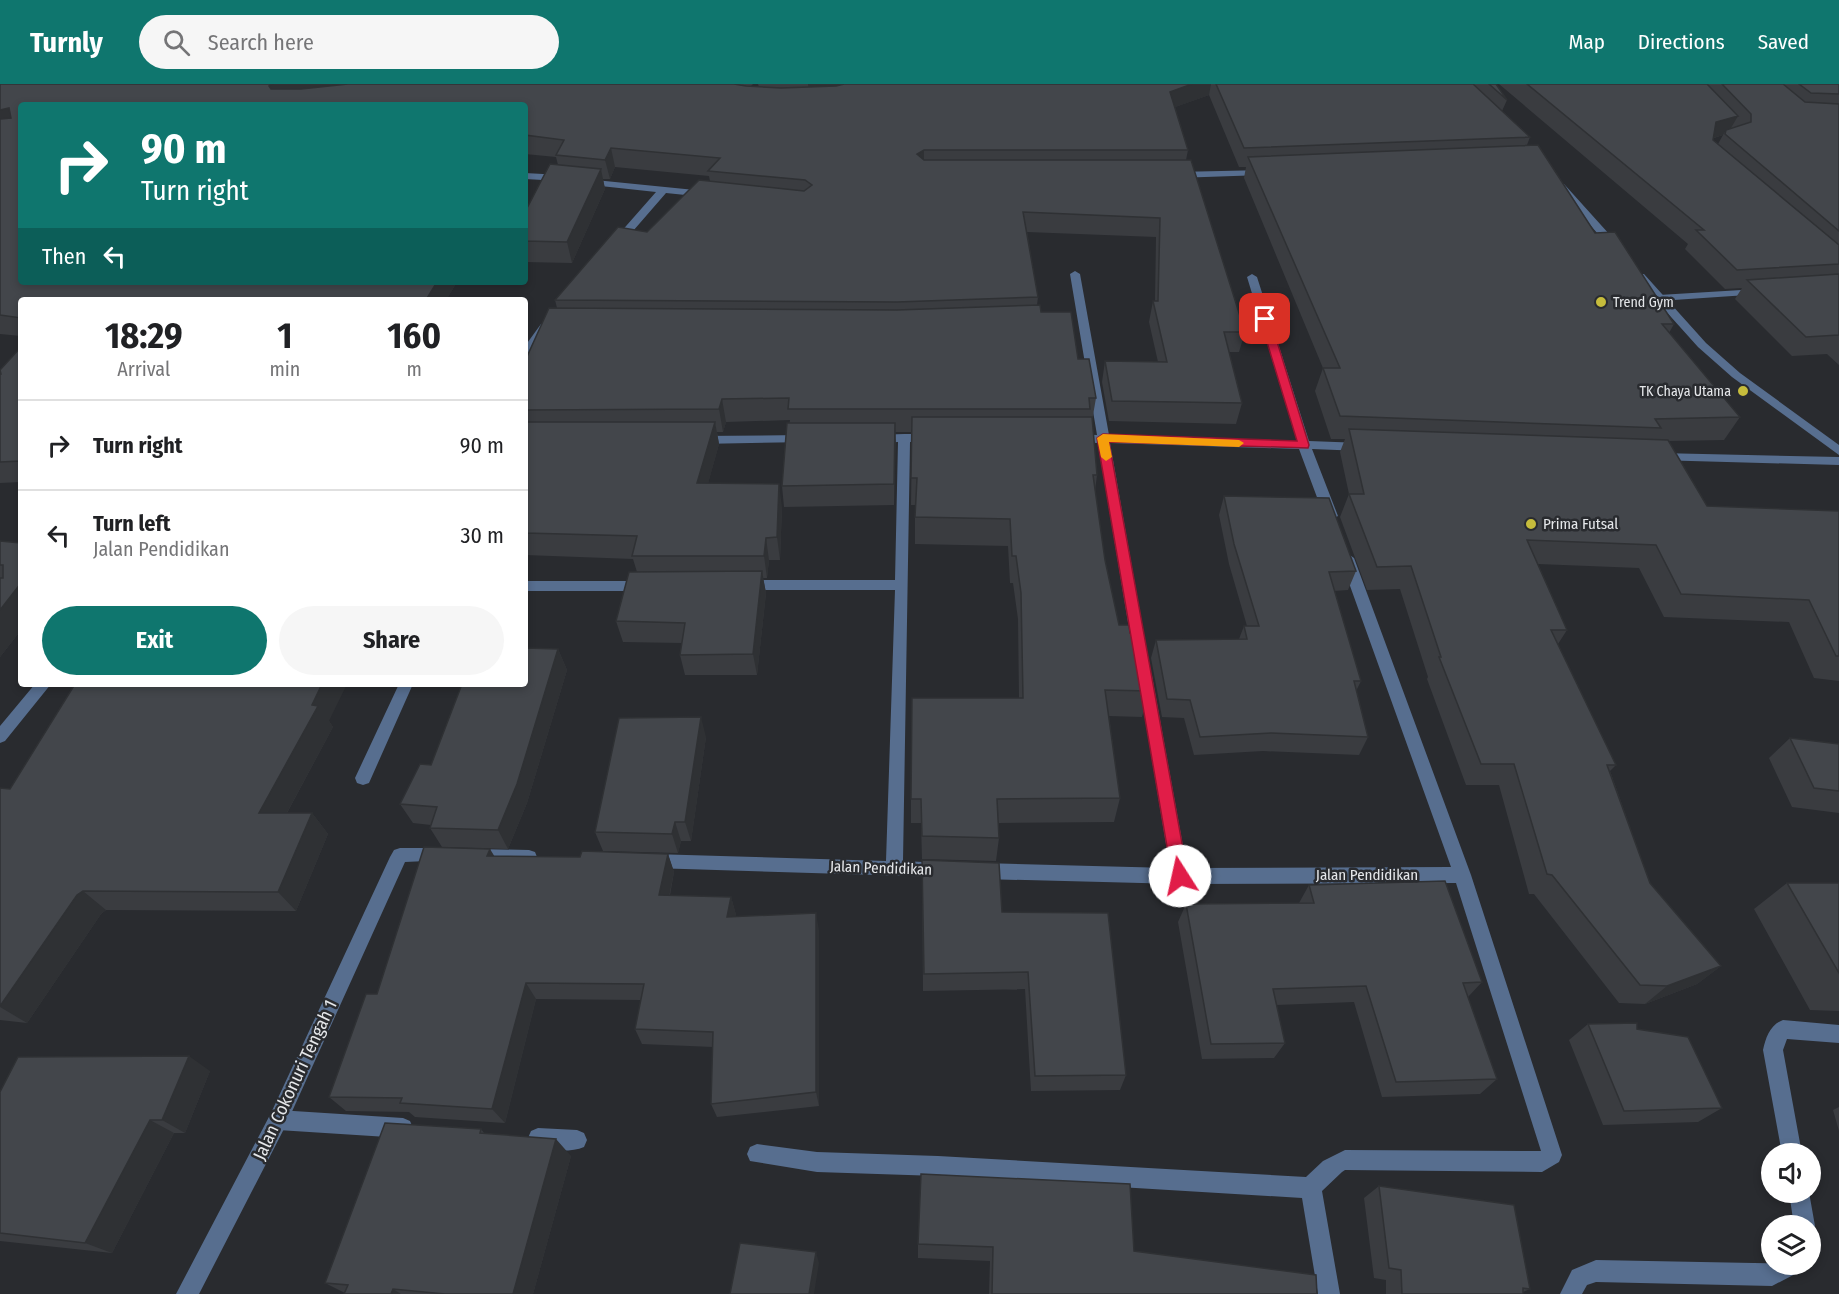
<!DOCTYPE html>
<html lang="en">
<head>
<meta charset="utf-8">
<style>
  :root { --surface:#fff; --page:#f6f6f6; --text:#202124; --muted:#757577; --line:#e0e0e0; --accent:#0f766e }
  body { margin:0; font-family:"Fira Sans Condensed",sans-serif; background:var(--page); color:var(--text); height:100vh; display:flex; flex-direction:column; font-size:22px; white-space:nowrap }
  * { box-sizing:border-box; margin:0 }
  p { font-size:20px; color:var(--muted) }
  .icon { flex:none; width:33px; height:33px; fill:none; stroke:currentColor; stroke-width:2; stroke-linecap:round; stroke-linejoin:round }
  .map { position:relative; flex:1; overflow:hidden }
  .drawer { position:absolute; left:18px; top:213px; width:510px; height:390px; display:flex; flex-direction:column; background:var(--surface); border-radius:6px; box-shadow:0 3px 9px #0003 }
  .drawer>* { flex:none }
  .hud { position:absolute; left:18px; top:18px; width:510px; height:183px; border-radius:6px; box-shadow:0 3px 9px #0003; background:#0f766e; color:#fff; overflow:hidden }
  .fabs { position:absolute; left:1761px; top:1059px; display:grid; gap:12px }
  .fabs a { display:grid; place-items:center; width:60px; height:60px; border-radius:50%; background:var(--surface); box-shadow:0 3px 9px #0003; font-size:30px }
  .pin { position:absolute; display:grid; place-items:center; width:51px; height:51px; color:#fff; margin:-26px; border-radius:12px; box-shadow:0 3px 9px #0006 }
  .me { position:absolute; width:66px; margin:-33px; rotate:350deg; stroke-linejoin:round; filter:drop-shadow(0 0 4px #0008) }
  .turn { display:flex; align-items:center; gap:21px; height:126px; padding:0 24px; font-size:27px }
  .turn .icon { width:78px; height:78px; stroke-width:2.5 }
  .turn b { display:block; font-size:42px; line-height:51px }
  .then { display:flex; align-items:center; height:57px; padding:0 24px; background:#0003; gap:12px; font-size:22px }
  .eta { display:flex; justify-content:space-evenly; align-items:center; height:102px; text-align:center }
  .eta b { font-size:36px; font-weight:700; line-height:42px }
  .button { display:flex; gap:12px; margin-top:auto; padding:12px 24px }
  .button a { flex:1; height:69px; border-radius:36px; background:var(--accent); color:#fff; font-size:24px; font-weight:700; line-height:69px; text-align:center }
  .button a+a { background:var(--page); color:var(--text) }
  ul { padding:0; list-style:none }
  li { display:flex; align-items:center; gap:18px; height:90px; padding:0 24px; border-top:2px solid var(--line) }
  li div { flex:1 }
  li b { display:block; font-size:22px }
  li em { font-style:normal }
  header { display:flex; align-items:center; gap:36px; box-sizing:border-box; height:84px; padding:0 30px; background:var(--accent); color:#fff }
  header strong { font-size:28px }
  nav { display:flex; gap:33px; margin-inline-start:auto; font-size:21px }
  .search { width:420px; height:54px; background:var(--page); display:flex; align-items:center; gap:15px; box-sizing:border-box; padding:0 21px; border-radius:33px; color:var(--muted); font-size:22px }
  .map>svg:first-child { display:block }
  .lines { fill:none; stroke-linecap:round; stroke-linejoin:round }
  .service { fill:#576e8f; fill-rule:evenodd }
  .minor { fill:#576e8f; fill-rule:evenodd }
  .tertiary { fill:#576e8f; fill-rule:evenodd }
  .wall { fill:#3a3c40; fill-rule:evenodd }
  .shaded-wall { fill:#2f3134 }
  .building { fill:#43464b; stroke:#2f3134; stroke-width:1.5 }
  .route { fill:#e11d48; stroke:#92132f; stroke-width:1.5 }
  .slow { fill:#f59e0b }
  .poi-dot { fill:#c6bc3c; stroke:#292b2f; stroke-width:2 }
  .labels { text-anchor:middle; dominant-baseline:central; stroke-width:5; stroke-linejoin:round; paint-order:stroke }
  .far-poi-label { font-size:14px; fill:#e5e7ea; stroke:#292b2f; text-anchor:start }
  .poi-label { font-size:15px; fill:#e5e7ea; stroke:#292b2f; text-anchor:start }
  .street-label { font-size:15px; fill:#e5e7ea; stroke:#292b2f }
  .near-street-label { font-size:18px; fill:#e5e7ea; stroke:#292b2f }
</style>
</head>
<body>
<header>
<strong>Turnly</strong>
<div class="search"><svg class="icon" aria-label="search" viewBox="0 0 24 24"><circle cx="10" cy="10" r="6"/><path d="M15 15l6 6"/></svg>Search here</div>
<nav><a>Map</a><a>Directions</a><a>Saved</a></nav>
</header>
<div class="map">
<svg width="1839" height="1210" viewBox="0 0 1839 1210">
  <rect width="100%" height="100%" fill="#292b2f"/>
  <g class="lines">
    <path class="service" d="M278,1026L403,1034L410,1037L413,1044L410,1051L403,1054L278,1046L271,1043L268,1036L271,1029Z
      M538,1044L577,1046L584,1049L587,1056L584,1063C570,1069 545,1067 531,1061L528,1054L531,1047Z"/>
    <path class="minor" d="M1266,86V90L1263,91L1176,94L1171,91L1176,88Z
      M525,89L561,91L566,94L561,97L525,95Z
      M585,95L705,107L710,110L705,113L666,109L620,162L616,163L611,160L612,158L656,108L582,100L580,98Z
      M1075,187L1080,190L1109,351L1297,357L1247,193L1252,190L1257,193L1309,357L1362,359L1368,363L1362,367L1312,365L1338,432L1331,436L1324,432L1299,365L1110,359L1147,568L1140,574L1133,568L1098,359L1074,358L1068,354L1074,350L1097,351L1070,190Z
      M1758,205L1763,208L1762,210L1659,217L1654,214L1659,211Z
      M545,239L550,242L529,272L525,273V262L541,240Z
      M904,350H930L936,354L930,358H910L903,777L943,779L949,781L952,786L949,791L943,793L652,784L646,782L644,777L646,772L652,770L886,777L895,506H744L737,501L744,496H895L898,358L876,359L870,355L876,351Z
      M804,351L810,355L808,358L699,360L693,356L699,352Z
      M1659,369L1839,373V381L1655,376V370Z
      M1347,469L1354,474L1471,791L1562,1071L1559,1078L1542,1088L1345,1086L1342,1088L1322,1107L1340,1210H1318L1302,1114L938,1092L817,1088L750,1077L747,1070L750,1063L757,1060L817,1068L938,1072L1306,1093L1323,1077L1345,1066L1541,1067L1456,799L1180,800L982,795L976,792L973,787L976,782L982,779L1170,784L1138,592L1140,588H1150L1152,592L1187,784L1451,783L1340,474Z
      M525,497H645L652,502L645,507H525Z
      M35,600H51L5,657L0,659V642Z
      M399,600H413L369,699L363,701L357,699L355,694Z
      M400,764H442L448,766L450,771L448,776L405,778L285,1043L199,1210H176L271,1029L390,773L394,766Z
      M475,765L529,766L535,768L537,773L535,778L529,780L475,779L469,777L467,772L469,767Z
      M1783,936L1839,941V959L1787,955L1783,966L1802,1070H1782L1763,966C1766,953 1770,941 1783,936Z
      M1789,1108H1809L1815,1142L1812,1149L1810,1150V1142H1794Z
      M1596,1176L1801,1180L1799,1188L1772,1202L1596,1198L1587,1201L1582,1210H1560L1572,1186Z"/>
    <path class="tertiary" d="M1558,100H1564L1619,161V165H1611L1558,104Z
      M1636,190H1644L1706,259L1740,289L1839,361V371L1732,293L1698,263L1636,194Z"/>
  </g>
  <path class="wall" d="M0,0H753L751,2L759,3L758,0H1496L1507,16L1502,27L1530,53L1527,61L1595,149L1674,240L1669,249L1740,333L1724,356L1668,357L1707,422L1839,427V597L1814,594L1789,538L1664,533L1639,484L1538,480L1567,546L1558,560L1616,681L1610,687L1650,799L1721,882L1697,900L1645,920L1619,919L1534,810H1529L1499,701H1466L1427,595L1428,593L1400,505L1367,506L1340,433L1349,410L1340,368L1345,355H1331L1315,307L1323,284L1244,94L1246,83H1239L1209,11L1175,23L1188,66L1186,76L1245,248L1239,268H1229L1242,319L1236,340L1109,337L1102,298L1105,277L1158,278L1149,238L1153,217H1155L1156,153L1027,148L1038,213L1037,221L1041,228L1078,275L1096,314L1092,337L1097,391L1095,407L1105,476L1119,541L1130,549L1149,607L1142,633L1109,632L1120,714L1114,738L998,739L999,754L996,777L922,775L921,739H911V715L1019,614L1018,535L1013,499H1010L1008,462L915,460V421H911L912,348H895L894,421L784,423L782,402L790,336L726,338L723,348H717L719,360L708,399L782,423L780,476H769L767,494H763L766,509L757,591H685L680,571L682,559L623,558L616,537L637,488L633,475L525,471V277L557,224L555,216L647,148L710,97L709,92L615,83L610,95H603L605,105L572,179L525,178V128L558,81L556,73L525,70V21H21V198H457L446,216H21V252L0,250Z
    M1499,0H1839V281L1827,270L1792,272L1735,215L1742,204L1725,205L1685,165L1688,160ZM1723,51L1718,60L1713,56L1714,54Z
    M21,263V398L0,399V290Z
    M1224,412L1356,487L1348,506L1334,507L1361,597L1356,607L1368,653L1359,671L1263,667L1194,671L1184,634L1162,633L1151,574L1156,556L1239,555L1244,542H1247L1229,480L1219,431Z
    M0,457L21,546L0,573Z
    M558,565L567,586L527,719L508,765L442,763L430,744L431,741L413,739L400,720L431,681Z
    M329,637L333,643L287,729H312L328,750L296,827L106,826L101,830L27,939L0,936V704L10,705Z
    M706,653L691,757H681L678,769L603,767L595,748Z
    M1790,654L1839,660V729L1792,723L1769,674Z
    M668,770L674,788L670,811L731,813L736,831L735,833L819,846V1022L717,1033L711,1020L713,963L642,960L635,945L641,916L536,915L505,1039L415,1033L409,1028L346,1027L329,1013L377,910L495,772L580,773Z
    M922,776L1002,828L1126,991L1120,1006L1031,1007L1025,905L923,907Z
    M1787,799H1839V927L1810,926L1754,825Z
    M1309,801L1482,898L1468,913L1497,995L1480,1010L1382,1013L1354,918L1276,921L1285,959L1274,974L1202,975L1178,838L1186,820L1299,819Z
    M1588,940L1637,945L1722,1024L1698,1038L1603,1041L1569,956Z
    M210,987L185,1049H174L112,1169L0,1157V1008Z
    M1839,1023V1047L1833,1026Z
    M481,1045L484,1049L571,1072L533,1210H344L345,1209L325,1199Z
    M1379,1102L1530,1205L1523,1208V1210H1386V1196L1374,1194L1364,1114Z
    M918,1160L1134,1167L1317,1210H989L990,1177L918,1174Z"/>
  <path class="shaded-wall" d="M272,0H440L277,21L269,2Z
    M808,0H895L809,12Z
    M1192,0H1211L1209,11L1167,26L1170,8Z
    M9,24L21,43L0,47V26Z
    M1738,32L1728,49L1726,46L1723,51L1706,56L1716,38Z
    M611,64L615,83L610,95L605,76Z
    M924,66V85L917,70Z
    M601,85L605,105L572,179L567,158Z
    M437,198H457L446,216H426Z
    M722,315L726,338L723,348L719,325Z
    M715,338L719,360L702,422L697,399Z
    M895,339L896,360L894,421V400Z
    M779,400L782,423L780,476L777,453Z
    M766,454L769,476L767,494L764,472Z
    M762,487L766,509L757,591L753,570Z
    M21,499V546L0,573V526Z
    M558,565L567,586L527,719L508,765L498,746Z
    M322,600H347L329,637L333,643L276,749L259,729Z
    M701,633L706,653L691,757L685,738Z
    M312,729L328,750L296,827L278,808Z
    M675,738L681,757L678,769L672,750Z
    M490,765L501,783L487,772Z
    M668,770L674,788L666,828L659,811Z
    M83,807L106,826L101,830L27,939L0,923V922L77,811Z
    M731,813L736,831L732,850L727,833Z
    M816,829L819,846V1022L816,1008Z
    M1721,882L1697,900L1645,920L1667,902Z
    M526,899L536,915L505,1039L492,1025Z
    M189,972L210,987L185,1049L162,1036Z
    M150,1036L174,1049L112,1169L85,1159Z
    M556,1055L571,1072L533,1210H513Z
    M816,1168L819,1179L814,1210H809Z
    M393,1205L401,1210H391Z"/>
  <path class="building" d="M0,0H272L269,2L271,5H301L348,0H734L746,2L781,4L836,2L844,0H1192L1170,8L1188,66H924L917,70L924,76H1191L1245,248H1224L1242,319L1112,317L1105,277L1167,278L1153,217H1158L1160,134L1023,128L1038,213L897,218L555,216L618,143L647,148L699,96L804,107L812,101L805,96L708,87L720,74L611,64L605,76L556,71L564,56L525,51V21H21V198H437L426,216H291L211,215V216H21V234L0,231V35L11,34L9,24L0,26Z
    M1216,0H1473L1530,53L1244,64Z
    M1489,0H1496L1507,16Z
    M1527,0H1707L1738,32L1716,38L1713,56L1839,161V180L1737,186L1696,146H1704Z
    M1722,0H1783L1805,18L1839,20V147L1725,50L1726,46L1751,38V30Z
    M1799,0H1839V10L1811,9Z
    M1538,61L1595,149L1615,148L1674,240H1662L1740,333L1655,335L1661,344L1340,332L1323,284H1340L1248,73Z
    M550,80L601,85L567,158L525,157V128Z
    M1839,190V251L1806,253L1747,196Z
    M1040,221L1041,228H1071L1078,275H1089L1096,314H1089L1090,325H788L789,314L722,315L719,325L525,326V277L549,224L897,226Z
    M21,263V377L0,378V290H1L0,286Z
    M912,333H1092L1097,391H1093L1105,476L1119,541H1129L1130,549H1138L1149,607L1105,606L1120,714L997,715L999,754L922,752L921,715H911L912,614H1023L1021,509L1016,472H1012L1010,435L915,433L917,394H911Z
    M525,338H715L697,399L779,400L777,453L766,454L764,472H632L637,452L525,449Z
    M787,339H895L894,400L782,402Z
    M1349,345L1668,356L1707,422L1839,427V572H1836L1809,516L1681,510L1656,461L1527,456L1567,546H1551L1616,681H1607L1650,799L1721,882L1667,902L1640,901L1552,791L1547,790L1514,680H1481L1439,573H1441L1411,482L1377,483L1349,410H1364Z
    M1224,412L1329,414L1356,487L1329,488L1361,597H1354L1368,653L1271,649L1200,653L1190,616L1167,615L1156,556L1247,555L1244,542H1259L1234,460Z
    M0,457L21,459V499L0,526V494H3V481H0Z
    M762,487L753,570L680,571L685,539L616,537L629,488Z
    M525,564L558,565L517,700L498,746L430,744L437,723L400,720L420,680L431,681L462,600H525Z
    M75,600H322L312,621L318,622L259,729H312L278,808L83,807L77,811L0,922V704L10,705Z
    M701,633L685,738H675L672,750L595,748L619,634Z
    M1790,654L1839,660V707L1814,704Z
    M424,763L490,765L487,772L580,773L582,767L668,770L659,811L731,813L727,833L816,829V1008L711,1020L713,948L635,945L644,900L526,899L492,1025L400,1019L402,1014L329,1013L366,910H377Z
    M922,776L999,779L1002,828L1108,829L1126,991L1035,992L1028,888L924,890Z
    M1445,797L1482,898L1463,899L1497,995L1396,998L1366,902L1273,905L1285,959L1211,960L1186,820L1314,819L1309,801Z
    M1787,799H1839V889Z
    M1637,939V945L1688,953L1722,1024L1624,1027L1588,940Z
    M189,972L162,1036H150L85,1159L0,1149V1008L18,973Z
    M385,1039L481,1045L480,1049L556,1055L513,1210H445L393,1205L391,1210H344L348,1201L325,1199Z
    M921,1090L1130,1100L1134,1167L1316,1191L1317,1210H992L993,1163L918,1160Z
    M1379,1102L1514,1121L1530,1205L1523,1204V1210H1402L1401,1186L1389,1184Z
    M740,1159L816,1168L809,1210H730Z"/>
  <path class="route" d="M1265,232L1270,235L1309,361L1308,364L1109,358L1188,792L1185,797L1180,799L1174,797L1172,792L1097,354L1103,350L1297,357L1260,235Z"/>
  <path class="slow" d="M1103,350L1239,356L1244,359L1239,363L1109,358L1112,373L1106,377L1101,373L1097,354Z"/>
  <g class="poi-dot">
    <circle cx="1601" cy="218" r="6"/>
    <circle cx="1743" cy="307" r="6"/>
    <circle cx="1531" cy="440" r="6"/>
  </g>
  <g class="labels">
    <g class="far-poi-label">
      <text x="1613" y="218">Trend Gym</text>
      <text x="1731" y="307" text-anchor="end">TK Chaya Utama</text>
    </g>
    <g class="poi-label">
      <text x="1543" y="440">Prima Futsal</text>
    </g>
    <g class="street-label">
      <text transform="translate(881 784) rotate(2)">Jalan Pendidikan</text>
      <text x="1367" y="791">Jalan Pendidikan</text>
    </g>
    <g class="near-street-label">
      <text transform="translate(295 996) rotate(-65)">Jalan Cokonuri Tengah 1</text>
    </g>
  </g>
</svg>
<div class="fabs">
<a><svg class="icon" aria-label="sound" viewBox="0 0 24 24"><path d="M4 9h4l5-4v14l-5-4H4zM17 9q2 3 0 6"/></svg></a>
<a><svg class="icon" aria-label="layers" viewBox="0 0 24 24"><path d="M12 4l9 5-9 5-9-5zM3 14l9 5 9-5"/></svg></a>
</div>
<div class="pin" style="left:1265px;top:235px;background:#d93025"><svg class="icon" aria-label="arrive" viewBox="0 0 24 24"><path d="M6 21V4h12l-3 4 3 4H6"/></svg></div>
<svg class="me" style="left:1180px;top:792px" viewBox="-20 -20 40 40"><circle r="19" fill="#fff"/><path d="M0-13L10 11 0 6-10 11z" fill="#e11d48"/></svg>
<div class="hud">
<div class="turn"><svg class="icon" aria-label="right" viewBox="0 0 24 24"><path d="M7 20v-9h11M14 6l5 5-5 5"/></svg><div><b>90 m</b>Turn right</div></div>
<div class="then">Then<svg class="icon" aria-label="left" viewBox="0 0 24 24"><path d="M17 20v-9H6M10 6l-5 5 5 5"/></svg></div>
</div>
<section class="drawer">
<div class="eta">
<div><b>18:29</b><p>Arrival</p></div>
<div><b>1</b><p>min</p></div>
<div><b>160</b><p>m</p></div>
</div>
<ul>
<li><svg class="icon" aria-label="right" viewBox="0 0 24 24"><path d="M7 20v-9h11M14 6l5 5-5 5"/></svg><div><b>Turn right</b></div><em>90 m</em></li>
<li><svg class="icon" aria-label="left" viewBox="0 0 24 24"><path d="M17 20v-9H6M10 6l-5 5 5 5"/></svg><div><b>Turn left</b><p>Jalan Pendidikan</p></div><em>30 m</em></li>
</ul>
<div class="button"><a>Exit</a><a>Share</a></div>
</section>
</div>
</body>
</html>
